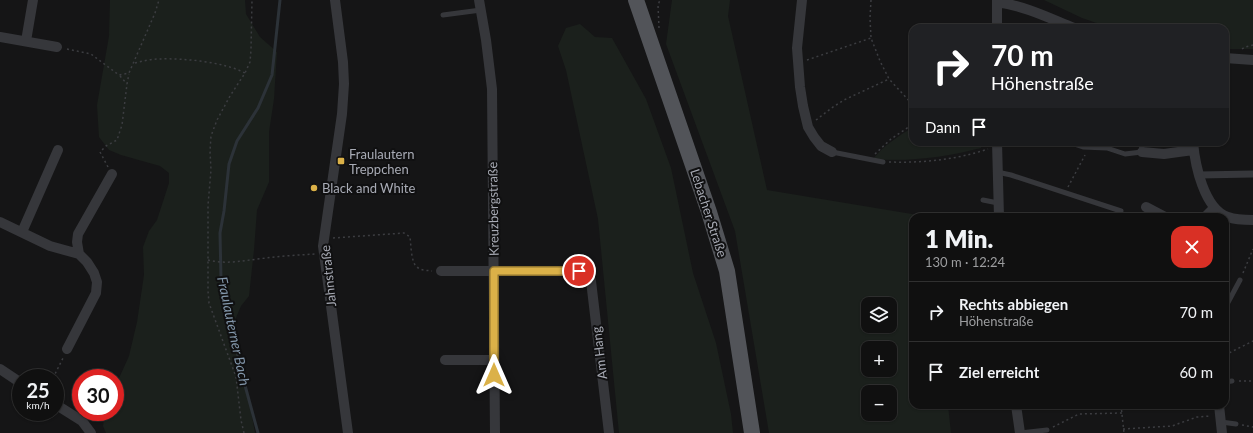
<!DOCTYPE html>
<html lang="de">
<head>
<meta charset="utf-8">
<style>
  :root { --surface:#101010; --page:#191919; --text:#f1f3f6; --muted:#9c9d9f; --line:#303030 }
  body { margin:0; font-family:Lato,sans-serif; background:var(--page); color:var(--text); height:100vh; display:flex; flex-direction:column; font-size:15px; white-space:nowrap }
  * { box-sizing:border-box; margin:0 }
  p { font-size:13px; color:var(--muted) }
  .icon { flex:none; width:22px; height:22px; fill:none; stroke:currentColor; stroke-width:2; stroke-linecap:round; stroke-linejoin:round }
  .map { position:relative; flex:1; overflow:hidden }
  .drawer { position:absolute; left:909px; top:213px; width:320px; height:196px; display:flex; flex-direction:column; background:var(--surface); border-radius:12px; box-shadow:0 1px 3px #0004,0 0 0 1px var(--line) }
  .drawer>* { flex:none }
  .guide { position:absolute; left:909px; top:24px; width:320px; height:122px; border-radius:12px; box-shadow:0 1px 3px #0004,0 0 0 1px var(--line); background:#202124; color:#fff; overflow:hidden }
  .buttons { position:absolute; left:861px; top:297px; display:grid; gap:8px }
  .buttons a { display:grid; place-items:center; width:36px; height:36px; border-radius:8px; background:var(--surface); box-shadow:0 1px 3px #0004,0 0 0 1px var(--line); font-size:20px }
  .speed { position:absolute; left:12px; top:369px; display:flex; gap:8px; font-size:20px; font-weight:700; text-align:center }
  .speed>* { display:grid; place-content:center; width:52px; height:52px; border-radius:50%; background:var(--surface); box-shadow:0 1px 3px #0004,0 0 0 1px var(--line); line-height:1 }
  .speed small { font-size:10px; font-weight:400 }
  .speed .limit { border:6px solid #d22; background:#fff; color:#111 }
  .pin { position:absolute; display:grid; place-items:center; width:34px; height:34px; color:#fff; margin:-17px; border:2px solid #fff; border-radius:50%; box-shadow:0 1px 4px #0007 }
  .me { position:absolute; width:44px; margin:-22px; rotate:0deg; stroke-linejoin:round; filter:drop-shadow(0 0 3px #0008) }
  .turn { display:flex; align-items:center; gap:14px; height:84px; padding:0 16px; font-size:18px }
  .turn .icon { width:52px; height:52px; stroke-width:2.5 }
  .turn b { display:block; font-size:28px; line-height:34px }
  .then { display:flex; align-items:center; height:38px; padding:0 16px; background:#0003; gap:8px; font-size:15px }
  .round { display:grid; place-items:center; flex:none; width:42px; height:42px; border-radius:12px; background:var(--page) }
  .headline { display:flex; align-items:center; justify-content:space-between; height:68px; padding:0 16px }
  h1 { font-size:24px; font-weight:800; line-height:30px }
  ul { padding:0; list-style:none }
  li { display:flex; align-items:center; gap:12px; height:60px; padding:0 16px; border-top:1px solid var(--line) }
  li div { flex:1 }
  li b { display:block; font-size:15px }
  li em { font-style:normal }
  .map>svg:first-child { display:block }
  .green { fill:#1b201c; fill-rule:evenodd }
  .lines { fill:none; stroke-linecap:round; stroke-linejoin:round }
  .stream { stroke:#2c3238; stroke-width:3 }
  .path { stroke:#3c3d41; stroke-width:1.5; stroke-dasharray:2 3; stroke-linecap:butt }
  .service { stroke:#36373b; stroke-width:5 }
  .pedestrian { stroke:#36373b; stroke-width:7 }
  .minor { stroke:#36373b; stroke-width:10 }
  .primary { stroke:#525459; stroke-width:16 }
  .route-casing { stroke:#8e732f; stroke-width:10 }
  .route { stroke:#dbb148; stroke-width:7 }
  .poi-dot { fill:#dbb148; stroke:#101011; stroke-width:1.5 }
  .labels { text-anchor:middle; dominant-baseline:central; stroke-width:4; stroke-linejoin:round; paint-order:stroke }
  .poi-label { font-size:13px; fill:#a8abb5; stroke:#101011; text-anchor:start }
  .street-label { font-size:13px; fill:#a8abb5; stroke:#101011 }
  .water-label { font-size:14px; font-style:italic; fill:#8397ab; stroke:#101011 }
</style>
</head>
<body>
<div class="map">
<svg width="1253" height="433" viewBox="0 0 1253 433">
  <rect width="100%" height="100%" fill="#151516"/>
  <path class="green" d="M110,0H245L246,14L260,37L277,52L274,99L269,132V182L257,210L254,250L249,296L241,306L235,320L255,433H106L103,426L105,412H115V387L129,356L137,322L144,275L143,247L149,231L157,220L169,183V173L160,166L121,155L109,150L99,137L97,105L109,36Z
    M672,0H730L728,16L767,190L930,217H913V405H948L951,433H769L735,231L666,44ZM868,304H890V326H868ZM868,348H890V370H868ZM868,392H890V414H868Z
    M1044,0H1253V49H1225V28H1111L1082,18Z
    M580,24L595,37L612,38L646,99L671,168L693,273L716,343L731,414L733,433H619L598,219L566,70L558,46L566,28Z
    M913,127V142H981V148C946,157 910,162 873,159C884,145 899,136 913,127Z"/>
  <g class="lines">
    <path class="stream" d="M258,433L243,378L221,279L220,233L224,211L229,164L237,141L258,108L272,75L280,0"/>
    <path class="path" d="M871,0L870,18L871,38L880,61L889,79L913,105
      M659,28L658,5L660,0
      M67,49L91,54L119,75L129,73L155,13L159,0
      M1242,49L1245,47L1253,45
      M807,60L871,38
      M135,63C143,61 151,59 159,59C184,58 224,62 245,73
      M120,76L127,84
      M816,120L833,107L844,100L889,79
      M875,154L891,139L913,124
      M889,162C923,163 955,160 988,149
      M108,167L100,152L106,146L117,140L122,125L127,84L129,74
      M1068,187L1085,155
      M1127,214L1133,217
      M333,238L404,233L410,237C411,244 411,263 417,267C421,271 427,270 432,271
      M208,260C228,265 246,260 266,258C282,256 299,255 315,254
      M1243,273L1253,249
      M1225,355L1253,341
      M53,378L63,358
      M1239,381H1253
      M1121,405L1124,433
      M1242,425L1253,427
      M1053,427L1079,414L1122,413
      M1123,429L1172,426L1197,417L1210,416
      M244,433L241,420L236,377L209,303L208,291V205L211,170L210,151L211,136L217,120L230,96L245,73L250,62L251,50L252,0"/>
    <path class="service" d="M443,15L481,10
      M1068,142L1083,147L1107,148L1125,154L1142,152L1141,142
      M832,152L883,162
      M997,172L1011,175L1121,211
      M983,200L998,203
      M1225,308L1240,280
      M1225,382L1232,381
      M1221,422L1236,424
      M1020,433L1047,430"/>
    <path class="pedestrian" d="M1199,175L1253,174"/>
    <path class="minor" d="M335,0L343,62L344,84L342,114L323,246L348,433
      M479,0L486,40L492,89L495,433
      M802,0L797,48L800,87L803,106L808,127L814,137L821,146L832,152
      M997,2C1025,6 1049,18 1074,28
      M997,28V0
      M0,37L57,47
      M26,41L33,0
      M1225,58L1253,60
      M997,142L999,217
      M1193,142C1195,165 1204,209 1228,217C1236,220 1245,220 1253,220
      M1142,152L1164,154L1193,150
      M1146,207L1165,217
      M1205,217L1214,208
      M0,222L50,246L79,254L87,262L94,273L97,282L96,293L67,349
      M22,232L58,150
      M79,254L77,242L78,234L112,174
      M441,271H579L587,274L591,281L609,433
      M445,360H494
      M0,369L21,383
      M55,404L82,421L91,433
      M1016,405L1020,433
      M1219,405L1222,433"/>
    <path class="primary" d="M636,0L709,212L727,271L752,433"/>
  </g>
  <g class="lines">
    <defs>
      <path id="route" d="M494,375V271H579"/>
    </defs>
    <use href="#route" class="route-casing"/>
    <use href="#route" class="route"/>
  </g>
  <g class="poi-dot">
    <rect x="337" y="157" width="8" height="8" rx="2"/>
    <circle cx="314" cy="188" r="4"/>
  </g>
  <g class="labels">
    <g class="poi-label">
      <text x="349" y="154">Fraulautern<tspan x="349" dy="15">Treppchen</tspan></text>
      <text x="322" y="188">Black and White</text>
    </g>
    <g class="street-label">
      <text transform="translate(493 209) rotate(-91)">Kreuzbergstraße</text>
      <text transform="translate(709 213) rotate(72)">Lebacher Straße</text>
      <text transform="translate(328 276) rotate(-96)">Jahnstraße</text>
      <text transform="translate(599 353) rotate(-97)">Am Hang</text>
    </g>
    <g class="water-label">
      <text transform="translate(234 331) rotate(78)">Fraulauterner Bach</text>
    </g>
  </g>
</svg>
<div class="buttons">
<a><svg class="icon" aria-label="layers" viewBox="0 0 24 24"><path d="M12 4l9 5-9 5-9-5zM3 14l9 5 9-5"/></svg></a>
<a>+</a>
<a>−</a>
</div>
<div class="speed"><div>25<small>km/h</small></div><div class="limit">30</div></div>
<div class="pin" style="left:579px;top:271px;background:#d93025"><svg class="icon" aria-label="arrive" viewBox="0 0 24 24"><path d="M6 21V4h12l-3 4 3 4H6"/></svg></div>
<svg class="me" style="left:494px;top:375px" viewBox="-20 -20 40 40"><path d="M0-17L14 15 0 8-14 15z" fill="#dbb148" stroke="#fff" stroke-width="4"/></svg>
<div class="guide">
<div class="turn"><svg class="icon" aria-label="right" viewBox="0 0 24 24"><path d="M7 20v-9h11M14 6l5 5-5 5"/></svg><div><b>70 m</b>Höhenstraße</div></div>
<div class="then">Dann<svg class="icon" aria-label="arrive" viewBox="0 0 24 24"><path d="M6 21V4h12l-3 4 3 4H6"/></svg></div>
</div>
<section class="drawer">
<div class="headline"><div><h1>1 Min.</h1><p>130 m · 12:24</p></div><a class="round" style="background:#d93025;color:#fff"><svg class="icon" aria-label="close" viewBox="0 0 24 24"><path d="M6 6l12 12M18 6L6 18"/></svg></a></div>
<ul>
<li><svg class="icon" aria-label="right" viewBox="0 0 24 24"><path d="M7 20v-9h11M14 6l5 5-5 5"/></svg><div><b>Rechts abbiegen</b><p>Höhenstraße</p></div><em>70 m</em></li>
<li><svg class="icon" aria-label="arrive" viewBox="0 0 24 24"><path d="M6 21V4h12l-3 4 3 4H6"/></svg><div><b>Ziel erreicht</b></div><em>60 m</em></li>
</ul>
</section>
</div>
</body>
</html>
